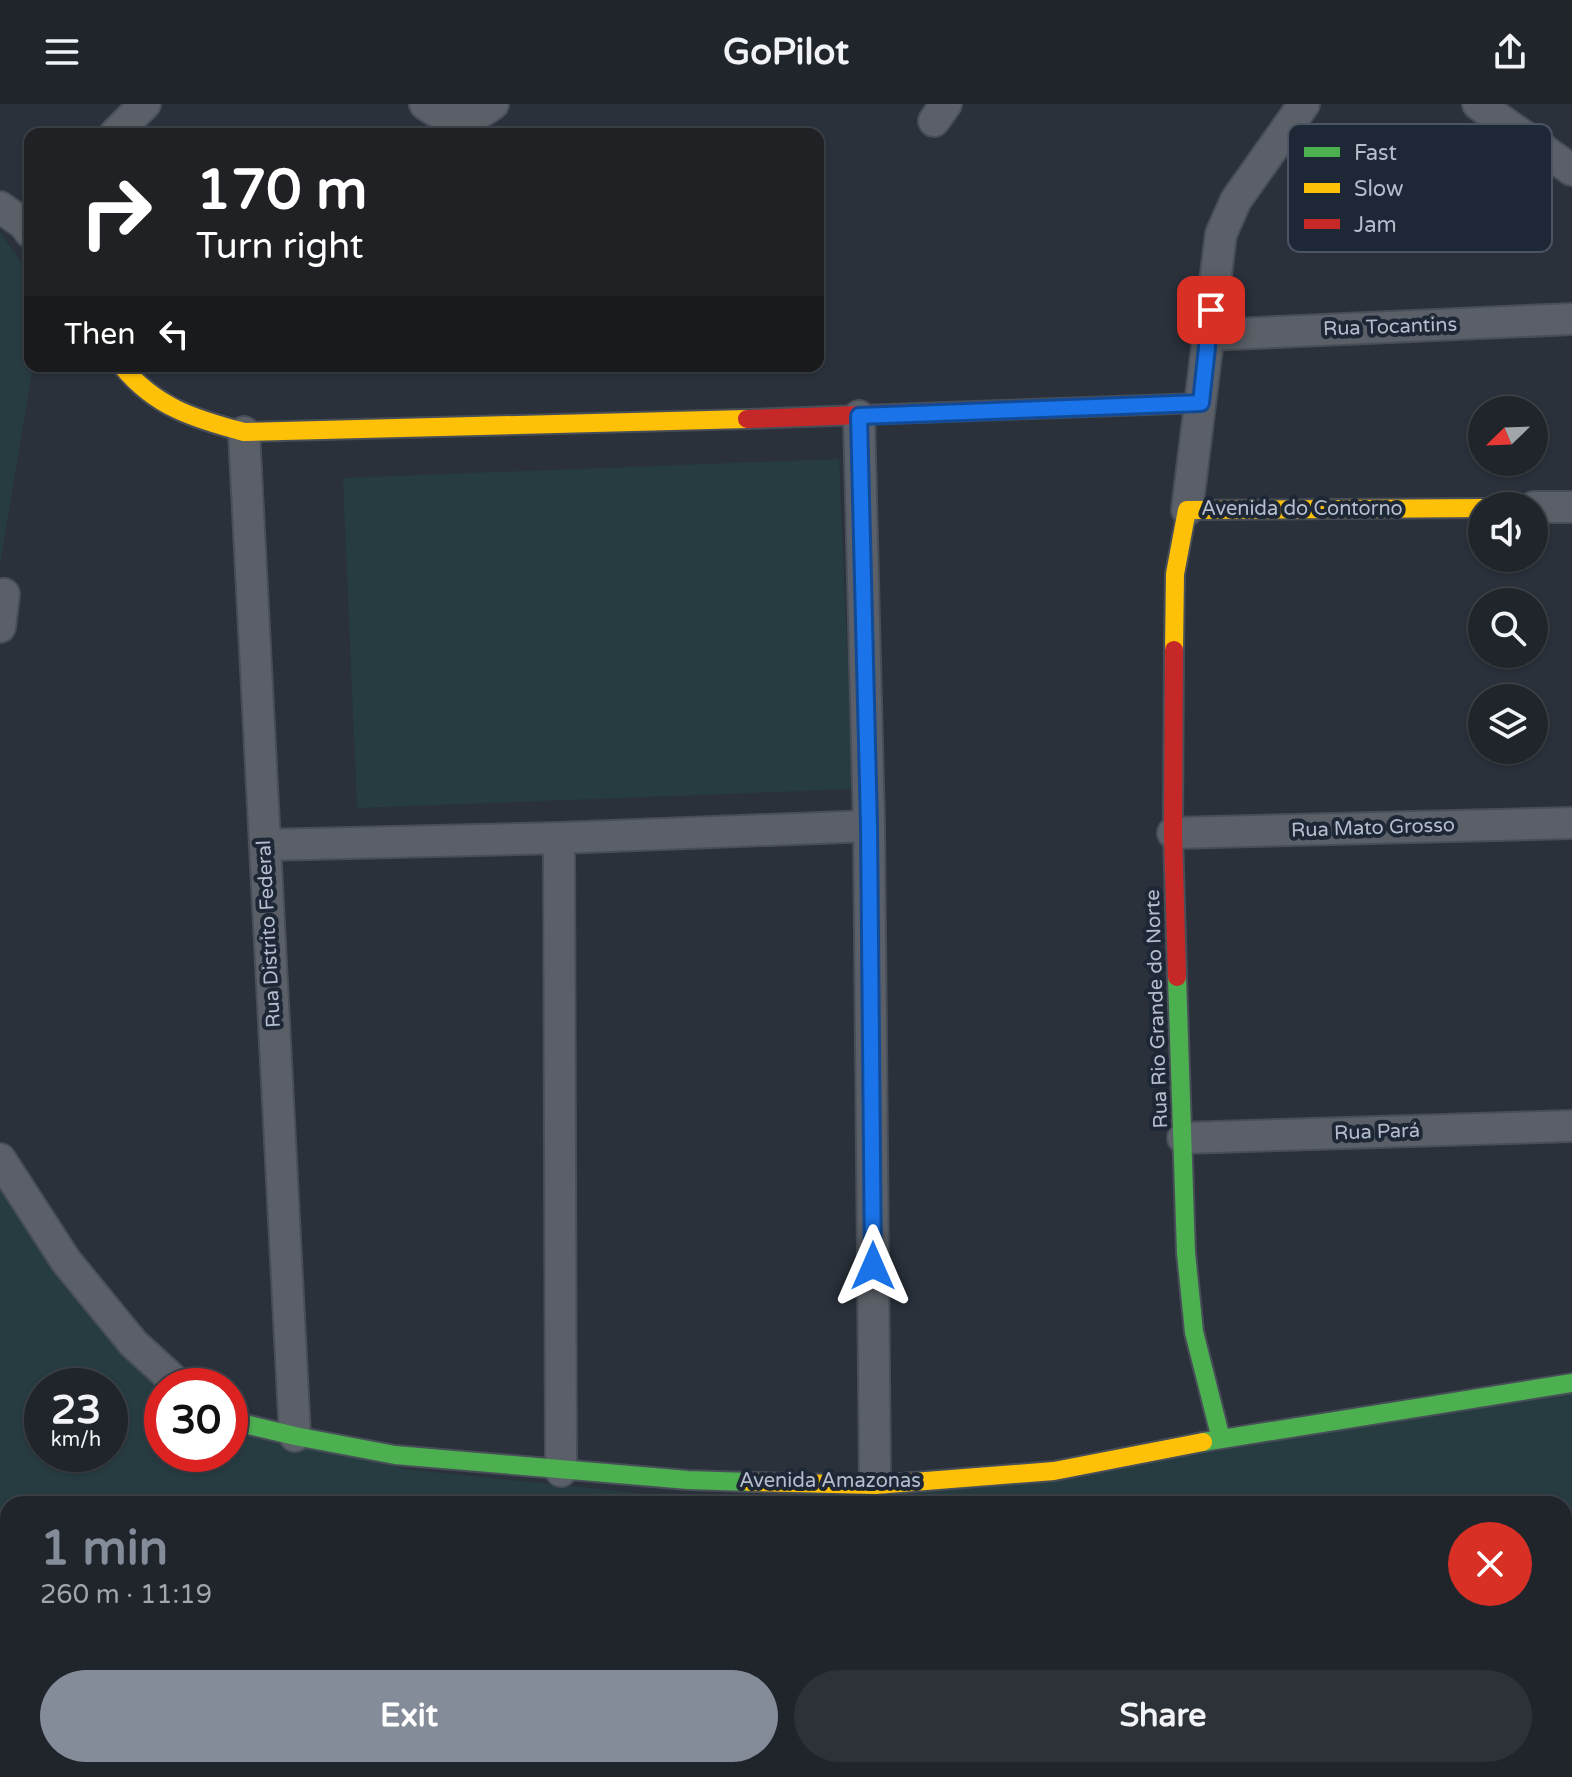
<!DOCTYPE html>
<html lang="en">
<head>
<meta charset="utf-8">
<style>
  :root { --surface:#20252c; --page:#2d3138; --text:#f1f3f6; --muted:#a2a5a9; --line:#3d4248; --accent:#848c99 }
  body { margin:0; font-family:"Varela Round",sans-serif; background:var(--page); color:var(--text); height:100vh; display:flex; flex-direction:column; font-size:30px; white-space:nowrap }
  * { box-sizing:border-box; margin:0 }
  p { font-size:26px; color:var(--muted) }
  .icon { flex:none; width:44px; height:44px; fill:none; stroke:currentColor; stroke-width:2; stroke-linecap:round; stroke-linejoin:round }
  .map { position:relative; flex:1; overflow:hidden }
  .side { position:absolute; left:0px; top:1392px; width:1572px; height:282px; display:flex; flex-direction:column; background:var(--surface); border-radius:24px 24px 0 0; box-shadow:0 2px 6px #0004,0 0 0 2px var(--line) }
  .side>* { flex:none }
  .guide { position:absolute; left:24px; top:24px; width:800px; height:244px; border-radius:16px; box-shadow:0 2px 6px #0004,0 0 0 2px var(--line); background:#202124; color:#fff; overflow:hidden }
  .needle { width:52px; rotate:247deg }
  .controls { position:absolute; left:1468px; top:292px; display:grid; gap:16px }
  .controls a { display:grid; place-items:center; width:80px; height:80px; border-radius:50%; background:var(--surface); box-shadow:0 2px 6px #0004,0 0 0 2px var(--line); font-size:40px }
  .speed { position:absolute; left:24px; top:1264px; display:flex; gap:16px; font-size:40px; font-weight:700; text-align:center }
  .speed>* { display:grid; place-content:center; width:104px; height:104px; border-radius:50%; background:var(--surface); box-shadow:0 2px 6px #0004,0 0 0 2px var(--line); line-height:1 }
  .speed small { font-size:20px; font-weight:400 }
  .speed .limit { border:12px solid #d22; background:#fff; color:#111 }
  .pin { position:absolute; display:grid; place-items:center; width:68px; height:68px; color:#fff; margin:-34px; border-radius:16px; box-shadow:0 4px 12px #0006 }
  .me { position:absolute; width:88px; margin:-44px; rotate:0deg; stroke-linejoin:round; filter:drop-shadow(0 0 6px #0008) }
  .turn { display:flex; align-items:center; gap:28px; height:168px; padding:0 40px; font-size:36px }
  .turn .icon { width:104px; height:104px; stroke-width:2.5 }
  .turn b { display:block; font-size:56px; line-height:68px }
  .then { display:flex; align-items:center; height:76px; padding:0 40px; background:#0003; gap:16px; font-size:30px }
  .round { display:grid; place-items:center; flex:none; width:84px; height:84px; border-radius:42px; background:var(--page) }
  .headline { display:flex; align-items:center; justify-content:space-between; height:136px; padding:0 40px }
  h1 { font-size:48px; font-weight:700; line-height:60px; color:var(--accent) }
  .button { display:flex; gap:16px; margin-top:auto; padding:16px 40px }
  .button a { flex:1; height:92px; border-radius:48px; background:var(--accent); color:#fff; font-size:32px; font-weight:700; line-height:92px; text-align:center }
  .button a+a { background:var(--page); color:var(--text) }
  header { display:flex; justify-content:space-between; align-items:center; height:104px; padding:0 40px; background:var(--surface); font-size:36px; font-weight:700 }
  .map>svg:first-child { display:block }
  .green { fill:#273c41; fill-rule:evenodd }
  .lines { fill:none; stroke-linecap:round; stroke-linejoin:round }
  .street-casing { stroke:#484e57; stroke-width:34 }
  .fast-casing { stroke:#484e57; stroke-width:22 }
  .slow-casing { stroke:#484e57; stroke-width:22 }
  .jam-casing { stroke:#484e57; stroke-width:22 }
  .street { stroke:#5b6068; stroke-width:30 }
  .fast { stroke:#4caf50; stroke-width:18 }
  .slow { stroke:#ffc107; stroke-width:18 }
  .jam { stroke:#c62828; stroke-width:18 }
  .route-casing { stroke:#114b97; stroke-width:20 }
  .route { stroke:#1a73e8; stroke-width:14 }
  .labels { text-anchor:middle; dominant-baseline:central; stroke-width:8; stroke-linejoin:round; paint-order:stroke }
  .street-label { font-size:20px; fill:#b4bdcb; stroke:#1d2736 }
  .key { fill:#1d2736; stroke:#4a5463; stroke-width:2 }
  .key-label { font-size:22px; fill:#b4bdcb }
</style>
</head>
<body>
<header><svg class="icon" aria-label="menu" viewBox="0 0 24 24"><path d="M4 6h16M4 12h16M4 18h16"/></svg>GoPilot<svg class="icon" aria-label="share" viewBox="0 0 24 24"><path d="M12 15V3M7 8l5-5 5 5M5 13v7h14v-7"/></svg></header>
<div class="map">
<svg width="1572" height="1673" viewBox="0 0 1572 1673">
  <rect width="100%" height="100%" fill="#2a313b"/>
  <path class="green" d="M0,128L30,172V262H33L0,460Z
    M839,355L853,685L357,704L343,374Z
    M0,1079L162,1282V1350H230V1321L403,1365L745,1400H8V1666H1564V1400H825L1572,1290V1673H0ZM42,1282H110V1350H42Z"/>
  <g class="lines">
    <defs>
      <path id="street" d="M425,0C452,19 465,21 493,0
        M1478,0L1572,66
        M934,17L946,0
        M115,30L145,0
        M0,103L24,120L30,128
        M1208,231L1572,215
        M859,312L869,722L875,1381
        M244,328L295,1332
        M1534,403H1572
        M1187,406L1221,130L1236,96L1304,0
        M0,523L4,490
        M1173,729L1572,719
        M559,734L561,1367
        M265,741L559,734L869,722
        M1183,1034L1572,1022
        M0,1055L66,1157L133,1239L180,1282"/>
      <path id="fast" d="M1177,873L1186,1149L1194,1228L1221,1335
        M230,1313L245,1320L295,1332L395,1351L688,1376L749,1378
        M1203,1338L1572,1279"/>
      <path id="slow" d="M122,262C155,303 195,315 244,328L747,315
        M1174,546L1175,470L1187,406L1482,404
        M749,1378L875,1381L1054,1367L1203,1338"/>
      <path id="jam" d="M747,315L1201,299
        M1174,546L1173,729L1177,873"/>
    </defs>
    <use href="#street" class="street-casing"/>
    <use href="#fast" class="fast-casing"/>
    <use href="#slow" class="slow-casing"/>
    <use href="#jam" class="jam-casing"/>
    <use href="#street" class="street"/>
    <use href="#fast" class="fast"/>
    <use href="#slow" class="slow"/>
    <use href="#jam" class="jam"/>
  </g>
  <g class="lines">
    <defs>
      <path id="route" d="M873,1162L869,722L859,312L1201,299L1211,206"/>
    </defs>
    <use href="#route" class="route-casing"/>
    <use href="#route" class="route"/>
  </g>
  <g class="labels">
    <g class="street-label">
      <text transform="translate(1390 223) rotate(-2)">Rua Tocantins</text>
      <text x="1302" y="405">Avenida do Contorno</text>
      <text transform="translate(1373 724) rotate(-2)">Rua Mato Grosso</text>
      <text transform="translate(269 830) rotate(-93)">Rua Distrito Federal</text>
      <text transform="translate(1157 905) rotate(-92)">Rua Rio Grande do Norte</text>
      <text transform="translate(1377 1028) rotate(-2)">Rua Pará</text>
      <text x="830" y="1377">Avenida Amazonas</text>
    </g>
  </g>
  <rect x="1288" y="20" width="264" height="128" rx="12" class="key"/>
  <rect x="1304" y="43" width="36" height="10" fill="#4caf50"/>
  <rect x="1304" y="79" width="36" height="10" fill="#ffc107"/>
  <rect x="1304" y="115" width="36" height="10" fill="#c62828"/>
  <g class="key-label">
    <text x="1354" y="56">Fast</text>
    <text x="1354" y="92">Slow</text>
    <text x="1354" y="128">Jam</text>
  </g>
</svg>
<div class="controls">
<a><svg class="needle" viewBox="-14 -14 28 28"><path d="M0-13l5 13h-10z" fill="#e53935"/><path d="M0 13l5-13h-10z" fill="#a2a5a9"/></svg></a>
<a><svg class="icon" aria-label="sound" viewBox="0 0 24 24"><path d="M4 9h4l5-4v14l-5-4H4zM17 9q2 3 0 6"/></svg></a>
<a><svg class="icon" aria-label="search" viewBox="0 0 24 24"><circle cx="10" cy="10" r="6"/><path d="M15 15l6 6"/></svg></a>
<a><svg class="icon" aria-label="layers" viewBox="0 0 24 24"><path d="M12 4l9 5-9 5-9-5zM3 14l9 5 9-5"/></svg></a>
</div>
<div class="speed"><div>23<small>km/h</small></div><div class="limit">30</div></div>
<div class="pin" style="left:1211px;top:206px;background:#d93025"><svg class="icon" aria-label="arrive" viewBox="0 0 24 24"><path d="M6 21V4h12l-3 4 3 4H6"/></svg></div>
<svg class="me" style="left:873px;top:1162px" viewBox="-20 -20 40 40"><path d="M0-17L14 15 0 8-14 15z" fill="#1a73e8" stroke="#fff" stroke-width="4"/></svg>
<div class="guide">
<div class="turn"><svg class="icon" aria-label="right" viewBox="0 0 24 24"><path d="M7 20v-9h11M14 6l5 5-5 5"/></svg><div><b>170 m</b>Turn right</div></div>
<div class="then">Then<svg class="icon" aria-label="left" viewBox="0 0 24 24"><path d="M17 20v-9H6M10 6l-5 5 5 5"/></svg></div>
</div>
<section class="side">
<div class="headline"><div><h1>1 min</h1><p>260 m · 11:19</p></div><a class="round" style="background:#d93025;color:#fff"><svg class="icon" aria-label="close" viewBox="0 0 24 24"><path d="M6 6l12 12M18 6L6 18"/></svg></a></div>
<div class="button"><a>Exit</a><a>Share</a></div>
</section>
</div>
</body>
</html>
